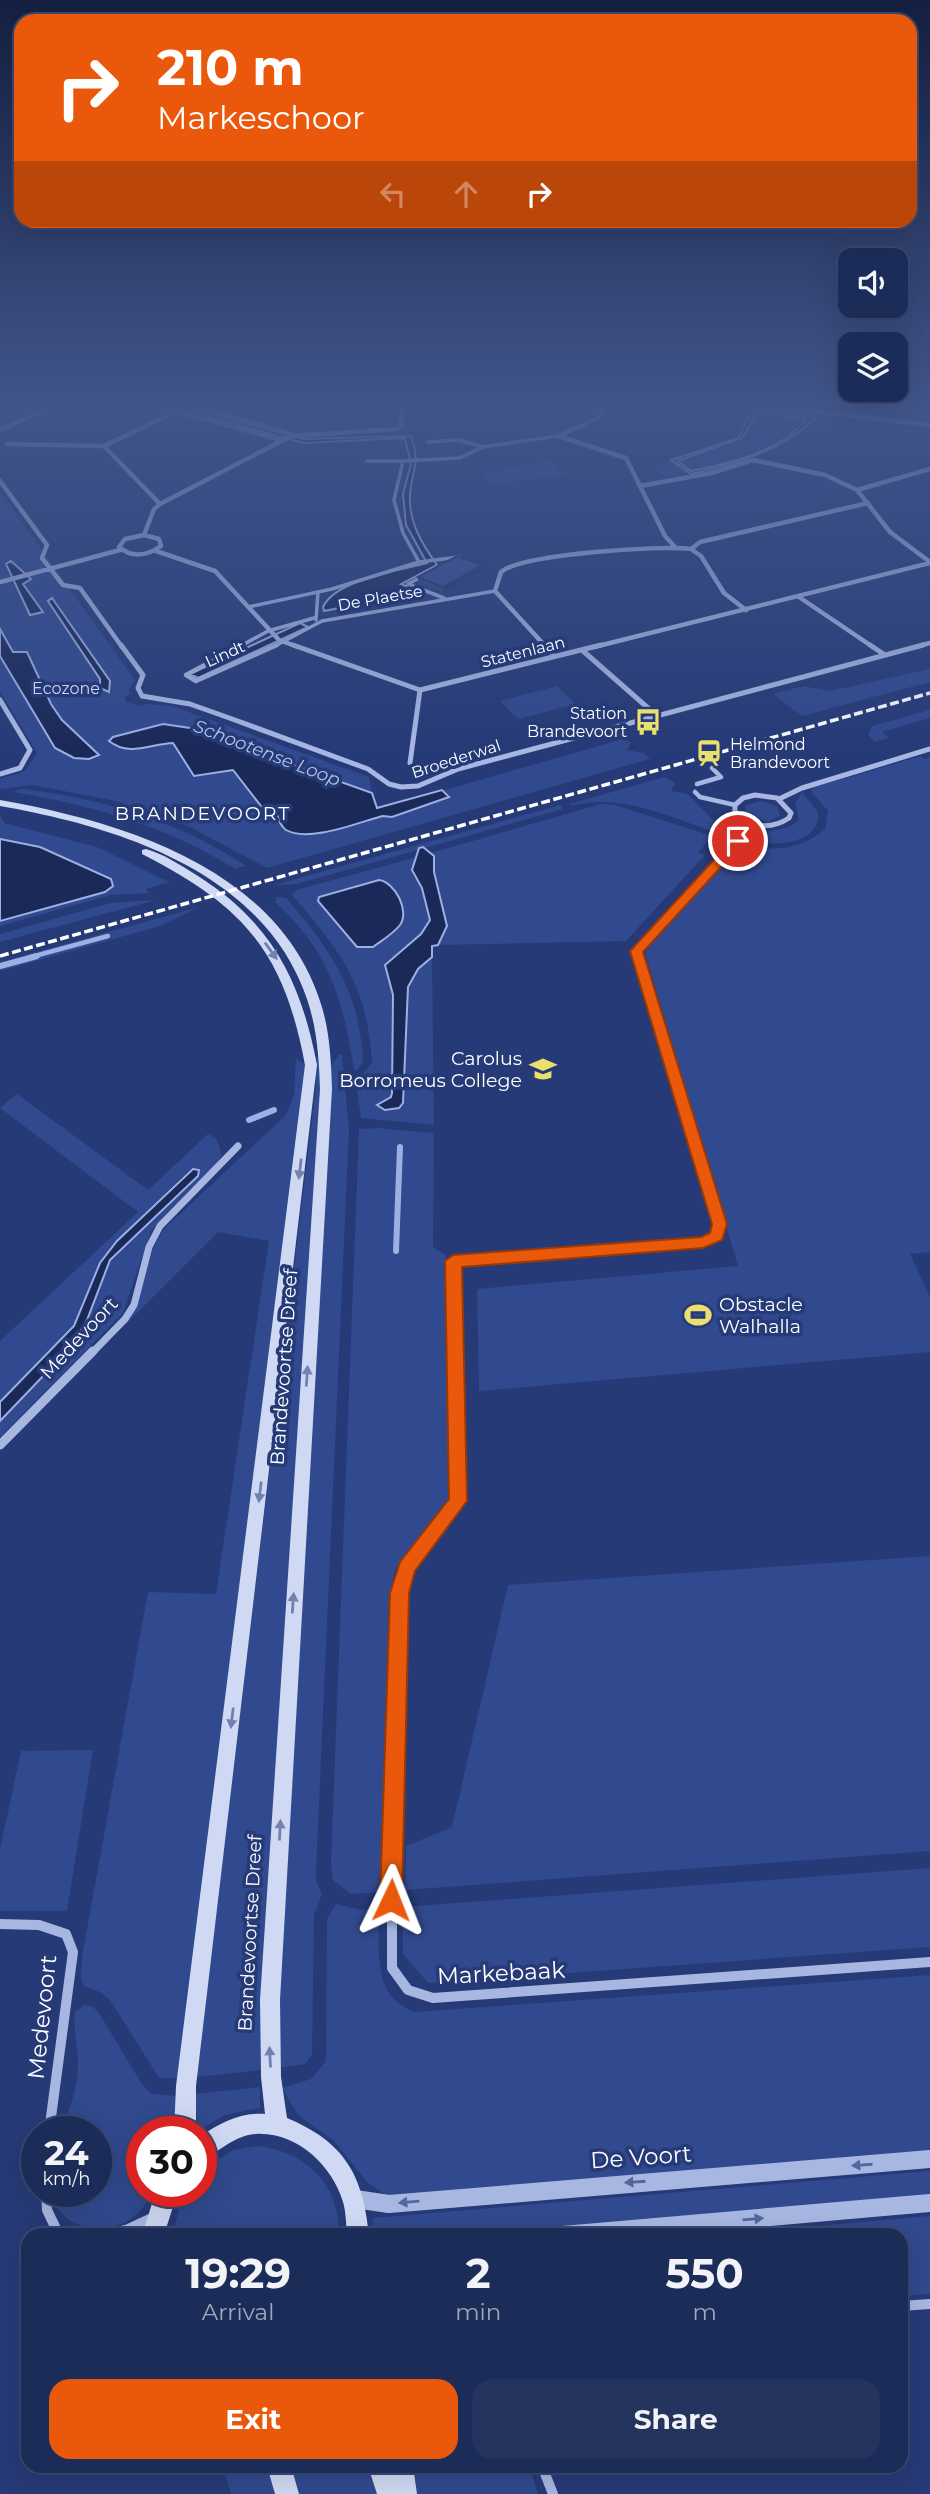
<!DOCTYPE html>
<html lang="en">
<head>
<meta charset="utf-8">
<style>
  :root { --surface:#1c2c59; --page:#25345f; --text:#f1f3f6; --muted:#a0a7ba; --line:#3a486f; --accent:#ea580c }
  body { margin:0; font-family:Montserrat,sans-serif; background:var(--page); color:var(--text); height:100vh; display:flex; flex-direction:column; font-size:26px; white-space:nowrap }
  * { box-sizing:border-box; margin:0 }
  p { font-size:23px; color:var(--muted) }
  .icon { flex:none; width:38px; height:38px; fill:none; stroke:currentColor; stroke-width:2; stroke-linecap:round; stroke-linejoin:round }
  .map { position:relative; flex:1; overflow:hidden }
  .sheet { position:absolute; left:21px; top:2228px; width:887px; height:245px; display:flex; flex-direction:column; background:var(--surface); border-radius:21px; box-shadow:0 7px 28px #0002,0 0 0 2px var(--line) }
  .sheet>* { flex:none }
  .hud { position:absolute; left:14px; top:14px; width:903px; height:214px; border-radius:21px; box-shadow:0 7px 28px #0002,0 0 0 2px var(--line); background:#ea580c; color:#fff; overflow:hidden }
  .fabs { position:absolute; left:838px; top:248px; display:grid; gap:14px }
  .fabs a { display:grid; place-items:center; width:70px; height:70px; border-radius:14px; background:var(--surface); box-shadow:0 7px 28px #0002,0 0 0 2px var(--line); font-size:35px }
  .speed { position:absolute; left:21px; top:2116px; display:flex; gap:14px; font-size:35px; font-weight:700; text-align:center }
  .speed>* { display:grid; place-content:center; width:91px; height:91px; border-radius:50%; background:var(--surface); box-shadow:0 7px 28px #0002,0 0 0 2px var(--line); line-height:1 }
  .speed small { font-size:18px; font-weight:400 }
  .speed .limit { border:10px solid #d22; background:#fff; color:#111 }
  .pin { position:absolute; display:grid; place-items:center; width:60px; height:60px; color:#fff; margin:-30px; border:4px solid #fff; border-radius:50%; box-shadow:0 2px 7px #0007 }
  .me { position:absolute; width:77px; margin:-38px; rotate:2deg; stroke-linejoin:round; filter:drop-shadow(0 0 5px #0008) }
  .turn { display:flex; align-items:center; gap:24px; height:147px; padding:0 28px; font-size:32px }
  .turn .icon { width:91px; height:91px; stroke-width:2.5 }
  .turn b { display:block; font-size:49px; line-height:60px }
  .lanes { display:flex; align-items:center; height:66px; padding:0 28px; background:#0003; justify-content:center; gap:35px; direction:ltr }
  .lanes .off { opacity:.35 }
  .eta { display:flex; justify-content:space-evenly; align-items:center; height:119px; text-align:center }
  .eta b { font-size:42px; font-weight:700; line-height:49px }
  .primary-button { display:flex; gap:14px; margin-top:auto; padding:14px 28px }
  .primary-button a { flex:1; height:80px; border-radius:21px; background:var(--accent); color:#fff; font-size:28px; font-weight:700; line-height:80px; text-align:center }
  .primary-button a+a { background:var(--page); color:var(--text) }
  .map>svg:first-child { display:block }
  .green { fill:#31498e }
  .water { fill:#1a2958; stroke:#9db0e3; stroke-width:2; fill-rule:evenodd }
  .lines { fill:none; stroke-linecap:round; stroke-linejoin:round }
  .stream-far1 { stroke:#9db0e3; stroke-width:4.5 }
  .stream { stroke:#9db0e3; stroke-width:6 }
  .pedestrian-far1 { stroke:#a8b7e2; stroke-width:3.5 }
  .pedestrian { stroke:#a8b7e2; stroke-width:4.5 }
  .minor-far4 { stroke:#a8b7e2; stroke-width:4.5 }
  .minor-far3 { stroke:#a8b7e2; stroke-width:5 }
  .minor-far2 { stroke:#a8b7e2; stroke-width:7 }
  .minor-far1 { stroke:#a8b7e2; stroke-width:9 }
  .minor { stroke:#a8b7e2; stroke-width:10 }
  .tertiary { stroke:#a8b7e2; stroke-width:18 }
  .secondary { fill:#d0d9f3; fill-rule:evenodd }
  .rail { stroke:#fff; stroke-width:3.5; stroke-dasharray:9 3.5; stroke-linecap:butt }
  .wall { fill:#2f437f }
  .shaded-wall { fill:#263768 }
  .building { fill:#374e94; stroke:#263768; stroke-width:2 }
  .oneway { fill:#7282af }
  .oneway2 { fill:#54669c }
  .route { fill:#ea580c; stroke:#983908; stroke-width:2 }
  .labels { text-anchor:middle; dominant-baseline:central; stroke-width:7; stroke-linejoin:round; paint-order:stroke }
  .far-street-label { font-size:16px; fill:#fff; stroke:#263a77 }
  .far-park-label { font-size:16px; fill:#cad5f2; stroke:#263a77 }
  .far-poi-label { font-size:16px; fill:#fff; stroke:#263a77; text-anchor:end }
  .far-water-label { font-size:18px; font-style:italic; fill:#b3c2ea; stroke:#263a77 }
  .far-quarter-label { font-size:19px; letter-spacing:2px; fill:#fff; stroke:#263a77 }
  .poi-label { font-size:19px; fill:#fff; stroke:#263a77; text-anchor:end }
  .street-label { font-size:19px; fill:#fff; stroke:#263a77 }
  .near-street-label { font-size:23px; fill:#fff; stroke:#263a77 }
</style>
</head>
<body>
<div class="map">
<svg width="930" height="2494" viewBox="0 0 930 2494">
  <rect width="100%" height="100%" fill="#263a77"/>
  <path class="green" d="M0,402H52L0,426Z
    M755,411L811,418C768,454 719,466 665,478L652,467L739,438Z
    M551,459L559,471H566L569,475L489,484L483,475Z
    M0,492L135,680L129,689L130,695L125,696L126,702L141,706L145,704L172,706L369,777L375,810L626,738L631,743L627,750L644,753L650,759L267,868L188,826L116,801L32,785L0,789V779L25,771L37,753L0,691Z
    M930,669V682L802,716L773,694L804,686L830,691Z
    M557,686L576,704L518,719L500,701Z
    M930,710V718L882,732L889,738L875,742L868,735L872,726Z
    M921,756L924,759L930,757V1252L910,1254L930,1297V1352L479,1391L477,1289L738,1266L645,952L740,845C772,851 800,851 825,829L828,811L812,793V788Z
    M665,777L675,783L671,791L688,794L720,827L716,832C668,817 621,792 571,806L569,804Z
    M22,789C101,798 179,821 246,866L235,869C165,825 93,806 13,792Z
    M802,792L818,812C821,847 769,846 746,841C760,826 783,835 799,820L795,803Z
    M761,801L777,806L780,816L767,822L745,815L746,805Z
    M601,804L615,805L712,836L698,853L705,855L626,941L438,945L447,926L431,853Z
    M560,805L563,809L297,884L274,885Z
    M0,814L4,823L97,847L169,882L146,889L149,893L111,895L0,926V921L105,892C67,858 51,848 0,839Z
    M417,857L412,870L422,888L430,919L421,934L385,965L393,995L391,1097L403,1103L408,987L418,969L432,957L434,1125L361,1118L356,1083L372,1063C367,984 342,953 292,895L296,890Z
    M275,897L286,898C323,940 354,982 361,1040C362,1051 366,1062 357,1070H354C344,1002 329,950 274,901L277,900Z
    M156,900L0,942V934L111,903Z
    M199,907L160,926L0,971V962Z
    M339,1055H342L349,1129L316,1871V1881L322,1894L314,1915L312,2055L305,2064L278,2068L277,2000L331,1065Z
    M316,1057H320L321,1086L261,2002L260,2070L196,2077L316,1086Z
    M296,1059L306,1065L180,2078H159L110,2000L102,1993L84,1986L81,1979L82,1957L148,1592L216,1594L269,1241L218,1232L126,1324C145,1294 144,1257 164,1229L286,1115L294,1094Z
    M17,1094L148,1190L208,1134L216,1138L222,1155L212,1171L151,1231L123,1313L0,1437V1421L71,1347L87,1320L110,1260L199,1171H188L117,1241L100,1263L74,1326L0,1402V1341L138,1212L0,1108Z
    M379,1128L434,1133L433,1247L446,1255L450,1493L449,1503L396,1567L389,1595L381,1892L351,1894L333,1880L331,1863L359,1129Z
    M930,1556V1851L405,1890L406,1846L452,1827L508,1585Z
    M93,1750L67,1911H0V1850L21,1751Z
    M930,1868V1947L428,1983L403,1954V1907Z
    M336,1904L361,1910L379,1909C380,1947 370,1997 415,2012L930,1975V2152L397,2196L385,2194L368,2183L334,2141L298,2115L282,2088L311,2079L326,2061L327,1920Z
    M85,2005L92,2006L99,2013L143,2086L152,2094L177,2096L173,2131L142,2132V2191H153C147,2203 140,2213 129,2220C99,2238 57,2226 51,2191H96V2132L61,2131C70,2110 78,2085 78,2061C78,2044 73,2030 75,2012Z
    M260,2087V2108L225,2115L201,2129L197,2119L195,2094Z
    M256,2146C305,2150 340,2184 339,2235H172L183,2196L186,2191H201L204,2169L233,2150Z
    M930,2171V2197L481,2235H371L373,2218Z
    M930,2216V2294L901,2296V2235H717Z
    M223,2466H268L275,2494H231Z
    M287,2466H368L378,2494H296Z
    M411,2466H529L538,2494H415Z"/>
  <path class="water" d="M155,402H166L304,439L411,436C421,466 412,468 410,494C408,521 422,544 437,565L401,584L421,592L324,611L323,607C335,580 400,570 427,563L406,525L403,494L411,464L405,438L304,443Z
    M753,409L816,417C783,451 736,463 691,474L671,460L738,438ZM758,412L806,419C780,452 730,463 691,471L677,461L742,438Z
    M11,561L31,579L23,584L43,612L30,615L6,564Z
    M52,598L110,681L109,692L100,688V679L48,601Z
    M300,623L308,627L198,678L190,674Z
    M0,629L13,652H27L51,704L62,720L99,755L89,759L74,758L55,748L0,656Z
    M163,724L190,728L372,793L377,808L442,790L449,797L392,817L383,816C359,822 309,843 286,830C280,826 278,818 276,811L261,806L233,770L194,776L173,743C150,744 129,757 109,741L113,737Z
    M0,839L40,847L111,879L113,886L105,892L0,921Z
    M423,847L434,856V872L447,926L438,945L432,946V957L418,969L408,987L403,1103L399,1108L385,1110L377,1105L391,1097L392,1093L393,995L385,965L421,934L430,920L422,888L412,870L419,848Z
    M379,880C395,882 410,911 400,925C393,934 381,941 373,947H357L318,901L319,897Z
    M193,1169L199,1170L198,1176L110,1260L87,1320L71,1347L0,1421V1402L74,1326L100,1263L117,1241Z"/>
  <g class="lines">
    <path class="stream-far1" d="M31,957L108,936"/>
    <path class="stream" d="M0,966L37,956
      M249,1120L274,1110
      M396,1251L400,1147"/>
    <path class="pedestrian-far1" d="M483,447L558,436
      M367,461H403
      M419,562L403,533L394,500L403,461L459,458L483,447L459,440L428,442
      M423,576L408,584L444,598
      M248,607L332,589L419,562L459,557
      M316,620L318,592
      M239,647L268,631L314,618
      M273,647L322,621L495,591"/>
    <path class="pedestrian" d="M242,645L186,675L196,681L277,645
      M697,784L721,777L712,768
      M695,792L700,797L735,805"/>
    <path class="minor-far4" d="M142,402L281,440
      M182,402L294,435
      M731,402L930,425
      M0,430L64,402
      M558,436L626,458L665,536L675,547
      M558,436L596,419L610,402
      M7,444L104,446
      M0,481L47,545L42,558L63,585L80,588L122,647
      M640,486L711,473L753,460L825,475L857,490L890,532L930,562
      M857,490L930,469
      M160,504L291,436L398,429L402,425L400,409L403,402
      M144,535L154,509L160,504L104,446L196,402
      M144,535L159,539L161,546C147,556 132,558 119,547L125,539Z
      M691,549L701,556L724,593L746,610
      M156,551L215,571L279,640L298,647
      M0,582L120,550
      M799,597L873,647
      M546,647L495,591L501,572C522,554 660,545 691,549L700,542L868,503
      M594,647L930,563
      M916,647L930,643"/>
    <path class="minor-far3" d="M121,645L143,675L138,688L142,696L190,704L235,720L368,769L389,784L401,787L418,786L458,769L923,645
      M293,645L420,690L601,645
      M544,645L554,656
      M870,645L885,655
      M582,650L656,715
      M0,700L30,750L20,768L0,774
      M410,763L420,690
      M755,795L777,798L791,813L789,818C771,830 750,828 735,812V805L743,798Z
      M779,799L802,788L930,749
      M639,957L637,951L753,825"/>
    <path class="minor-far2" d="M92,1353L125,1319L134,1305L149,1247L160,1226L238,1146
      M455,1353L453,1261L703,1242L717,1236L720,1224L638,956"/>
    <path class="minor-far1" d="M0,1445L93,1351
      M392,1855L400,1593L407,1567L458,1501L455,1351"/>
    <path class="minor" d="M392,1854V1968L408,1990L433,1998L930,1962
      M0,1924L39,1925L66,1934L73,1952L49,2132
      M46,2191L47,2210L59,2235
      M104,2235L126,2230L154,2217
      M901,2306L930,2304
      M542,2466L553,2494"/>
    <path class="tertiary" d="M355,2199L389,2204L930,2159
      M563,2235L930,2203"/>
    <path class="secondary" d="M0,800C124,822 279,869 321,1004C330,1032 331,1061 332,1089L280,2000L281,2077L287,2118C344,2142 363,2174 369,2235H347C346,2224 346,2212 343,2202C332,2165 296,2131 255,2134C233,2136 220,2152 201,2160V2136C220,2123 241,2112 265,2114L261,2077L260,2000L320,1089C319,1059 317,1028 307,999C264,872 119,827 0,806Z
      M146,849C164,854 182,866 198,876C272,923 301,981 317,1065L196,2086V2132H174L176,2086L305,1065C284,952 244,906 142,854V850Z
      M156,2191H178L164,2235H142Z
      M267,2466H291L299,2494H275Z
      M368,2466H413L417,2494H377Z"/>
    <path class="rail" d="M0,956L930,693"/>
  </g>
  <path class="wall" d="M482,571L443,593L418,583V577Z"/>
  <path class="shaded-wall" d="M483,565L482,571L443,593V587Z"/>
  <path class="building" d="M457,556L483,565L443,587L418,577Z"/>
  <defs><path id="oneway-solid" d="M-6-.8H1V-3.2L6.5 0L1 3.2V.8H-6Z" transform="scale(1.75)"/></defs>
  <g class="oneway">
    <use href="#oneway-solid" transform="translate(271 951) rotate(54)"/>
    <use href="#oneway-solid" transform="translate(300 1169) rotate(97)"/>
    <use href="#oneway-solid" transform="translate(307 1376) rotate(-86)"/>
    <use href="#oneway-solid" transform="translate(260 1492) rotate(97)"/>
    <use href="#oneway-solid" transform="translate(293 1603) rotate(-86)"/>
    <use href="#oneway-solid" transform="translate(232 1718) rotate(97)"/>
    <use href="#oneway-solid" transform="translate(280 1830) rotate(-87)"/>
    <use href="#oneway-solid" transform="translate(270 2057) rotate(-93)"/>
  </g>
  <g class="oneway2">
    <use href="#oneway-solid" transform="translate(862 2165) rotate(176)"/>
    <use href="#oneway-solid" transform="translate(635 2182) rotate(176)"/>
    <use href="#oneway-solid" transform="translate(409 2202) rotate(175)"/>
    <use href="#oneway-solid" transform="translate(753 2219) rotate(-5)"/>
  </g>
  <linearGradient id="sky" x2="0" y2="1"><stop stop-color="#152041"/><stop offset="0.54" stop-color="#41558a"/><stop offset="1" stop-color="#41558a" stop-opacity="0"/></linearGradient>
  <rect width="930" height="751" fill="url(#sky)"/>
  <path class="route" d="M734,838L745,841L643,952L727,1224L722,1240L703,1248L462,1267L467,1501L415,1571L409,1593L402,1900L398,1907L391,1911L383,1907L380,1900L390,1593L400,1562L449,1499L445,1261L453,1255L701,1237L710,1233L712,1224L630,951Z"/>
  <defs>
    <symbol id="bus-bare" viewBox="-9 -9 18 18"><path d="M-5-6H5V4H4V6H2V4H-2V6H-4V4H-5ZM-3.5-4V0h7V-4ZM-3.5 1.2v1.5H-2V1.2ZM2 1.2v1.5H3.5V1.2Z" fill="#ebdf6e" stroke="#263a77" stroke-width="2.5" paint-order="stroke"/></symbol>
    <symbol id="station-bare" viewBox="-9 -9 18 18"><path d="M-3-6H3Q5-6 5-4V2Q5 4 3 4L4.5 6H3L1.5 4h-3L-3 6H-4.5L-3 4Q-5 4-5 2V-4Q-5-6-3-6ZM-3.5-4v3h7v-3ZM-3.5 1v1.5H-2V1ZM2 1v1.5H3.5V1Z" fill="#ebdf6e" stroke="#263a77" stroke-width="2.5" paint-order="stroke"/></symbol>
    <symbol id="school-bare" viewBox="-9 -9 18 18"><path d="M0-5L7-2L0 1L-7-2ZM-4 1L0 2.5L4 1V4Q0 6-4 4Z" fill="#ebdf6e" stroke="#263a77" stroke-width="2.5" paint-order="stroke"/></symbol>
    <symbol id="stadium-bare" viewBox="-9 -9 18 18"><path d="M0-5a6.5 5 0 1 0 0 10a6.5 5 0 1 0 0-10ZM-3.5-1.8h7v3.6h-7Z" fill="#ebdf6e" stroke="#263a77" stroke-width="2.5" paint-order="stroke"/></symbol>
  </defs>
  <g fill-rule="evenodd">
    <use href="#bus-bare" x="629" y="703" width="38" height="38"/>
    <use href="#station-bare" x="690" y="734" width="38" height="38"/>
    <use href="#school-bare" x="524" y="1050" width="38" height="38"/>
    <use href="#stadium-bare" x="679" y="1296" width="38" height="38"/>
  </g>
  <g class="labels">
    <g class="far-street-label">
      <text transform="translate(380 598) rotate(-10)">De Plaetse</text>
      <text transform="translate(523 652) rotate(-14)">Statenlaan</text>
      <text transform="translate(225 654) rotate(-24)">Lindt</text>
      <text transform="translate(456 759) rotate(-18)">Broederwal</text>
    </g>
    <g class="far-park-label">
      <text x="66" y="688">Ecozone</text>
    </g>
    <g class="far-poi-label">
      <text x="627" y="713">Station<tspan x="627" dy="18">Brandevoort</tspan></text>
      <text x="730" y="744" text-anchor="start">Helmond<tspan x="730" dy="18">Brandevoort</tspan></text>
    </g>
    <g class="far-water-label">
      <text transform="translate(267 753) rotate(21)">Schootense Loop</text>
    </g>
    <g class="far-quarter-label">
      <text x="203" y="813">BRANDEVOORT</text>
    </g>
    <g class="poi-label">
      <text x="522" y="1058">Carolus<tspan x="522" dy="22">Borromeus College</tspan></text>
      <text x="719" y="1304" text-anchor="start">Obstacle<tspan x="719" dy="22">Walhalla</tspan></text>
    </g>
    <g class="street-label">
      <text transform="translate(79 1338) rotate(-47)">Medevoort</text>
      <text transform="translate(284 1367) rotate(-86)">Brandevoortse Dreef</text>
      <text transform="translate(250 1933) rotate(-87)">Brandevoortse Dreef</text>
    </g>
    <g class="near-street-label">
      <text transform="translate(501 1973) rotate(-3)">Markebaak</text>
      <text transform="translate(42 2017) rotate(-84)">Medevoort</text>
      <text transform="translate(641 2157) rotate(-4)">De Voort</text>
    </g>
  </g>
</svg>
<div class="fabs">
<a><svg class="icon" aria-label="sound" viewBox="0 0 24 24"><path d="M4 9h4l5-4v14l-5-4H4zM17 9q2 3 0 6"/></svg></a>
<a><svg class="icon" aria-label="layers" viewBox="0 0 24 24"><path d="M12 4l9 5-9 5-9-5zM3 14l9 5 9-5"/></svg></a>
</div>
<div class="speed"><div>24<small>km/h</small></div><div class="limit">30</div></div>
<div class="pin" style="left:738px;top:841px;background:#d93025"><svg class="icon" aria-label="arrive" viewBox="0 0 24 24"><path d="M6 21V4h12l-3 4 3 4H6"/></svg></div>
<svg class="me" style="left:391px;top:1900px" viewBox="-20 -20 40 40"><path d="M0-17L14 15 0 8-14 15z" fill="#ea580c" stroke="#fff" stroke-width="4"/></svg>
<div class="hud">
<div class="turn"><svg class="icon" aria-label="right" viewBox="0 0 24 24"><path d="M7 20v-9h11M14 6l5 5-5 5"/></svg><div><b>210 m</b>Markeschoor</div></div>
<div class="lanes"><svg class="icon off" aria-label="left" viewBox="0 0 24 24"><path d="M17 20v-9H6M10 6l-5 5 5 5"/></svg><svg class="icon off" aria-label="ahead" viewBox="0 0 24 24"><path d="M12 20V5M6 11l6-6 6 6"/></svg><svg class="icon" aria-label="right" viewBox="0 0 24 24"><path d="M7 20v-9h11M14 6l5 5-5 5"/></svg></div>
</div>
<section class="sheet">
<div class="eta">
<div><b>19:29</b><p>Arrival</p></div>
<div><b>2</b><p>min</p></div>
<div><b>550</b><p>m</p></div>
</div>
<div class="primary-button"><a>Exit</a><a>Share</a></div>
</section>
</div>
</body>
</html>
